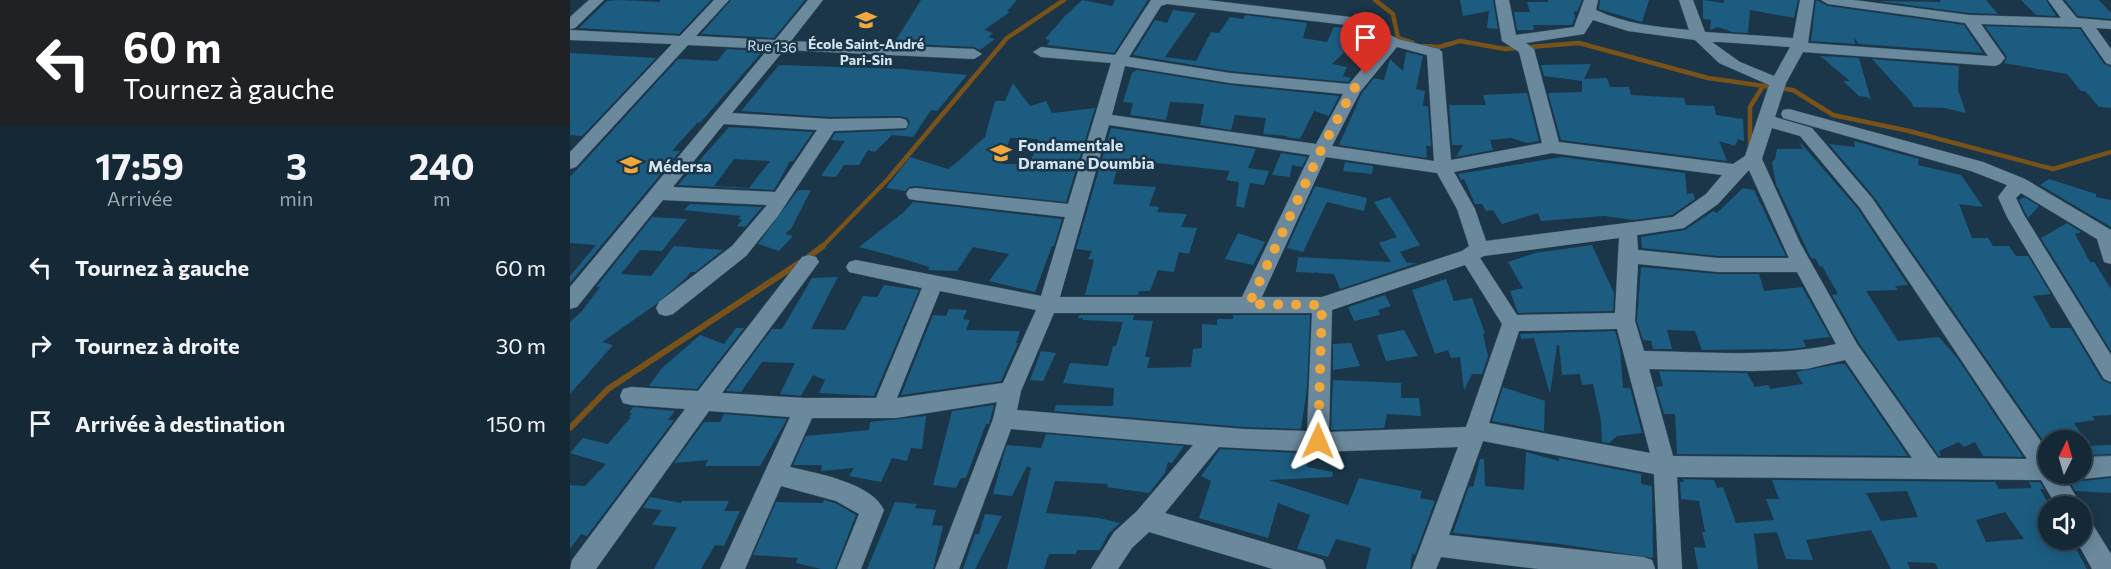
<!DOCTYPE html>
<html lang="fr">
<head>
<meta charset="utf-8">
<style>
  :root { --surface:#142836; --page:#213442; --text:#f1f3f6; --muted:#9da6ad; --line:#334451 }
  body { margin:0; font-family:Commissioner,sans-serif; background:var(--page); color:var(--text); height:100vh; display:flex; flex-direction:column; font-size:22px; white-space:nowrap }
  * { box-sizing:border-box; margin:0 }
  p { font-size:20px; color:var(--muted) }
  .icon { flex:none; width:33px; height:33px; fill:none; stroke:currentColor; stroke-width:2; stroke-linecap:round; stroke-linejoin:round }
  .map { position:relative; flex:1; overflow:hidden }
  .drawer { display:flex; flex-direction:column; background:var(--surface); width:570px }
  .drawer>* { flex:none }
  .guide { background:#202124; color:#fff; overflow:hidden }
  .needle { width:39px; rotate:5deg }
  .fabs { position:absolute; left:1468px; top:430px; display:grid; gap:12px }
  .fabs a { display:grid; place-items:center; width:54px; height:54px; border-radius:50%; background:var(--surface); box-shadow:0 3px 15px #0003,0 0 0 2px var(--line); font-size:30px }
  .pin { position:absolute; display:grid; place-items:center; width:51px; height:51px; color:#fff; margin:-62px -26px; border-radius:50% 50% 50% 0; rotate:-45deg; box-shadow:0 0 6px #0007 }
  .pin .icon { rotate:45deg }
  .me { position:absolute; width:66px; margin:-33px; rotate:1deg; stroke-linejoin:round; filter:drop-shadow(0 0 4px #0008) }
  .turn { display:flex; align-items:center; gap:21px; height:126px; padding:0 24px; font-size:27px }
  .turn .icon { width:78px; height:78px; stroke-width:2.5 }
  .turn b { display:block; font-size:42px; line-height:51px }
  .eta { display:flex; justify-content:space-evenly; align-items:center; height:102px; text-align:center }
  .eta b { font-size:36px; font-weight:700; line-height:42px }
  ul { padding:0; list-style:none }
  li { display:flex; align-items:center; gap:18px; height:78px; padding:0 24px }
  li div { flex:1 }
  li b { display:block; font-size:22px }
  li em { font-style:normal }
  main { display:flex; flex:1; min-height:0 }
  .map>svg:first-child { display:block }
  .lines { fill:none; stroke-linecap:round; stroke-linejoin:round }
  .stream-far1 { stroke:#79521a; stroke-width:4.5 }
  .stream { stroke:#79521a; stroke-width:6 }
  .building { fill:#1c5c81; fill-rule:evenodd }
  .minor-casing { stroke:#395160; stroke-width:1 }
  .minor { fill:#6a899d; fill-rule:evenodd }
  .route { stroke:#efa73e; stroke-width:10; stroke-dasharray:0 18 }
  .labels { text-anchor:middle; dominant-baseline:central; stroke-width:5; stroke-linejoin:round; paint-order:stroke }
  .far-poi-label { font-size:14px; font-weight:bold; fill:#d4e4f0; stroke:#1a3648 }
  .far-street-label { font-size:14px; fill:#d4e4f0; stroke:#1a3648 }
  .poi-label { font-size:16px; font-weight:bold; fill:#d4e4f0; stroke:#1a3648; text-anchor:start }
</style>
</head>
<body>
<main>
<section class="drawer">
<div class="guide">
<div class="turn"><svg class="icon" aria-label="left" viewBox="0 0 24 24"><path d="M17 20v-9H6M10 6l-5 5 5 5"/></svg><div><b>60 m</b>Tournez à gauche</div></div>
</div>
<div class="eta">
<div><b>17:59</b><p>Arrivée</p></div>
<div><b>3</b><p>min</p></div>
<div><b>240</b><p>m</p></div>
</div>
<ul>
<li><svg class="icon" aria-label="left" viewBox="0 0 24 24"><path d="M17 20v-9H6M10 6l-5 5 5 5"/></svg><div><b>Tournez à gauche</b></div><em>60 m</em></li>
<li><svg class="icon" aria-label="right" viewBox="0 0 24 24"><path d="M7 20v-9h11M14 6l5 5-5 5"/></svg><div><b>Tournez à droite</b></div><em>30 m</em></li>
<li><svg class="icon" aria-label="arrive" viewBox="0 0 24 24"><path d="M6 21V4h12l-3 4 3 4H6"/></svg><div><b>Arrivée à destination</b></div><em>150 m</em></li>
</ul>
</section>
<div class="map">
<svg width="1541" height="569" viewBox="0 0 1541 569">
  <rect width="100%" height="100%" fill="#1a3648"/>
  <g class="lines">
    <path class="stream-far1" d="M805,0L823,14L828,38L843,43
      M852,46L869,47L890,41L935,49L1009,43L1138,78L1223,90L1263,115L1339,131L1483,169L1541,152
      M1180,146V107L1193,86
      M252,247L318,179L437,38L494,0"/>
    <path class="stream" d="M237,258L253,246
      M0,428L38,389L229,263"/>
  </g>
  <path class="building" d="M51,0L89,2L91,0H141L109,34L9,28L37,1Z
    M161,0H235L204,38L131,34Z
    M351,0H447L437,11L440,12L414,30L423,33L418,37L425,39L410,50L404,47L324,43Z
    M512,0L542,6L545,0H578L544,53L477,45L480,40L475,39L495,16Z
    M890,0H923L928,29L917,28L919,11L893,16Z
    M978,0H1012L1007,12L1004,11L1005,17L1002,25H963L964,30H947L944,12H960L957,2H978Z
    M1030,0H1079L1072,22L1029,9Z
    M1133,0L1154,3V0H1228L1224,18L1180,10L1178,33L1162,32L1148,27L1140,30L1141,20L1133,19Z
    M1246,0L1258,6L1394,25L1413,53L1289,44L1284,38L1285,44L1241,41Z
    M1370,0H1416L1428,14L1399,13L1308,1L1371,2Z
    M1451,0H1476L1486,16L1466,15Z
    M1495,0H1529L1541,13V19L1508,16Z
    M603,10L626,13L595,57L626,61L641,32L649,33L660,17L673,19L675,15L737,23L733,38L757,42L764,27L784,28L789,31L779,39L786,41L762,64L777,67L773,76L781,78L778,82L660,71L563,55L585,20L597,23Z
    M1415,26L1510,29L1534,64L1541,67V108L1529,107L1515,91H1511L1497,74L1434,63L1437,57Z
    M157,49L193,51L130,123L128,122L102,151H110L0,283V276L26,245L0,243V177L108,59L147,61Z
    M836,52L853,56L846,89L855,91L853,106H858L861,146H856L857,158L769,145L792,93L804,78L814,80L820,59L833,71Z
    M0,53L86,58L12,136L0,135Z
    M1250,56L1289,58L1301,100L1297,97L1289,96L1273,81H1280Z
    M1302,59L1389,66L1388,90L1396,113L1374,108L1343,107L1342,103Z
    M1021,64L1014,79L1037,78L1040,87H1059L1061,95L1114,98L1116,105L1144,106L1146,115L1173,119L1174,141L1168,139L1165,146L1149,141L1157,161L991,140L978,93L1012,92V81L974,76L971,65Z
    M209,65L333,69L397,75L367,111L361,110L343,137L322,135L305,152L298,150L289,165H274L266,177L251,176L275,141L261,140L265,133L336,130L340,123L337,118L330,116L259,117L171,111Z
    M567,70L660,85L769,96L759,116L744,111L730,139L716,137L717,136L693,134L696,118L665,115L661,130L630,125L634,104L600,102L596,120L560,115L563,103L553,102L562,73Z
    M443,83L460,106L476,101L482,113L525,108L496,202L345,186L339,187L335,191L316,188L340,157L378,169L386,163L415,137L425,101H435ZM440,138L468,139L460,164H432Z
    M957,93L969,141L957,143L941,138L920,140L923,150L886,157L893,145H882L879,105H916L913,95Z
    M159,127L243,132L223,161H220L204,190L108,185ZM164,159L200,161L179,188L144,186Z
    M541,128L686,149L678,168L699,171L694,185L680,183L674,208L666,206L669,182L656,180L660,171L550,159L543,184L586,187L579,206L589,207L587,212L617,214L611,227L627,228L619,254L609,252L604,272L588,270L580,291H569L568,295H515L524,260L518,259L522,251L506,249Z
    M1229,141L1288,209L1338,285L1325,286L1328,290L1296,291L1328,341L1369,337L1388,359L1453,457L1413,456L1405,442L1394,447L1389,442L1369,451L1371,456H1369L1289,343L1262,295L1268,294L1252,266L1250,267L1246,259L1241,258L1206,184L1202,162L1205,159L1207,149H1233Z
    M1284,141L1349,159L1348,165L1391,175L1413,207L1389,204L1402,238H1418L1423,246H1439L1446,256H1458L1481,294L1463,296L1481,328H1501L1532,380L1541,384V415L1522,416L1525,420L1504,423L1516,441H1479V449L1304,197L1259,144L1285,147Z
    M711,153L737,157L732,167L722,165L720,177L702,175Z
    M992,157L1115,173L1117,194L1123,193L1125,199L1102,215L1064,220L1034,216L971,221L968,213L932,224L923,210L916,211L912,204H905L894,179L891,180L888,174Z
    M775,162L803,166L802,174L773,171Z
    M1479,179L1526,194V197L1541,200V227L1470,185Z
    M745,186L797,198L794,211L757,202L733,252L717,248Z
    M1173,188L1184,190L1216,256H1148L1072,248L1071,237L1115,230L1143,211L1147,213Z
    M228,190H241L221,229L215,234L223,236L209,251L188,244Z
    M820,197L850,245L830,252L837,263H847L770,289L764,274L747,273L746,271L745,273L726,272L728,257L821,262L809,243L827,237L804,202Z
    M1454,197L1469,206L1458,218L1449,200Z
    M343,202L492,219L484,246H482L465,292L419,281L439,254L403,247L387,271L358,270L359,267L334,259L289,247L334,212Z
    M120,204L192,207L175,227L167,226L172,220L168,219L171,216L114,210Z
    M82,217L117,219L92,251L70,250L51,274L81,276L104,246L153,250L125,272H121L115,279L85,305L32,342L43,345L0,394V322L12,311L30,287H26Z
    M1497,223L1511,232L1505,234L1520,262H1524L1541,289V351L1471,238Z
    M668,233L695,242L683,265L655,259Z
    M1022,245L1044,293L1043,311L948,313L940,291L953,288L938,262L965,253Z
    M1071,267L1148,274H1189L1194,291L1232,287L1260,337L1233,340L1236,347L1219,349L1132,350L1125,331L1097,330L1102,349H1083L1081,341L1073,340L1067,321Z
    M268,277L241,329L275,330L293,296L307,297L314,285L349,290L304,396L249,393L255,380L243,375L231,396L210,394L225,363L192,362L171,392L156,391L202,329H212L242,278Z
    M876,279L884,301L902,298L915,333L913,334L918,356L912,374H902L894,390L890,357L881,358L878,350L865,354L842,290Z
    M815,295L821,306L808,310L810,315L784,321L778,307Z
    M379,309L397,310L393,319L400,320L396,330L450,331L446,343H448L431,381L331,395L363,315L376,316Z
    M509,315H564L563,320L583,321L575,357H580L577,368L621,367L623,349L632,348V324L647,325V319H663V315H740L737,388L731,429L673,427L484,411L486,405L543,406L544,388L493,383L500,363L538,366L543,346H546L553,322L513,320V318H508Z
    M166,328H174L127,389L79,386L92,368L130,335L154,344Z
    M834,330L848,356L816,361L807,335Z
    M1045,331L1050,348L1053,388H1060L1072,433L1047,436L1039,443L1032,442L1031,421L1023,384L1012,385L1010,374L992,375L989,345H987L980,394L964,338L951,339L950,334Z
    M781,343L790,366L763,370V344Z
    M471,351L486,353L473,381L460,380Z
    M1268,364H1275L1338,456L1107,454L1105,414H1094L1086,387L1093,386L1089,371L1177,373L1185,387L1198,385L1200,389L1233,384L1226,372Z
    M763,380L831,383V398H849L851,416L817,414L814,428L761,430Z
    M933,387L975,401L974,431L922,421Z
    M424,405L419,424H416L396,478H391L386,488L363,485L382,411Z
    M63,407L105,411L98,420H104L17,536L11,534L0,549V485L15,486L36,464L0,453L13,438L38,444L61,417H59L62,413H59Z
    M154,414L217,419L190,466H135L138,460L104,463L134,422H150Z
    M356,416L352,449L341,448L337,461L322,458L311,482L279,476L284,468L251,471L252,465H223L236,436L299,430L300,422Z
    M476,434L614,446L602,463L598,462L595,473L579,493L537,487L538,484L485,481L476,513L529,518L550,523L538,534L530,550H507L506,554H479L474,569H437L461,468L457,466L442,496L423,494L433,457L437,445L471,448Z
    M1541,445V454L1516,455L1512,449V446Z
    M650,449L727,453V459L738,460L737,467L763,472L762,477L699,480L778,505L789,478L852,491L850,498L865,501L845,555L842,554L840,569H796L801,548L766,539L758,557L727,549L740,515L708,503L698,538L629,518L641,481L631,476Z
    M956,452L989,461V458L1071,474V484L1082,486L1083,558L990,544L883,533L899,486V489L900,486L903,487L910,459H914L915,486L954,490Z
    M1496,475L1512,481L1541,478V493L1505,491Z
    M1113,479L1144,480L1147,488L1153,487L1166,523L1204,520L1196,499H1209L1202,480L1425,482L1429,489L1462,488L1459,482H1470L1474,489H1470L1479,505V540H1501L1517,569H1368L1365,563L1337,562L1340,569H1321L1301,530L1236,540L1243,560L1216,559L1207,532L1184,534L1188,569H1128L1124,547L1136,548L1132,532H1135L1129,501L1111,499L1110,482H1114ZM1337,491L1348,517L1311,521L1296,493ZM1435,512L1454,539L1416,542L1406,520Z
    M80,497L111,503L112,501H159L154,511H170L154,546L145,545L131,569H84L107,527L82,525L92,510L73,508Z
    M254,500L265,503L286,515L265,569H251L226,563L228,558L183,555L206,502L253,503Z
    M325,502L347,504L345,508L366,510L362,525L373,526L363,569H297Z
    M415,514L432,516L405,569H393L405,534H409Z"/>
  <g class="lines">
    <defs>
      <path id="minor" d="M19,0H34L5,28L0,29V17Z
        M144,0H159L126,36L205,40L238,0H253L221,41L404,49L412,54L404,59L214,50L162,113L259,119L330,118L336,120L338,124L336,128L264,131L208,216L176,256L103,314L96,316L89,314L86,308L89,302L162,246L197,205L93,200L7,307L0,309V287L198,49L118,45L6,167L0,169V152L102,44L0,40V30L110,36ZM154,124L247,130L205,192L103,187Z
        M581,0H637L789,18L828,39L869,49L872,52L881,160L972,143L949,52L932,41L925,0H939L946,35L1004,27L1014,0H1028L1026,10C1055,24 1087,27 1119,30L1109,0H1123L1135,32L1223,38L1230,0H1244L1238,43L1418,56L1395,23L1258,4L1251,0H1284L1399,15L1491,18L1478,0H1492L1507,18L1541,21V29L1526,28L1541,49V65L1536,63L1511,27H1506L1411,24L1435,58L1430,64L1425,66L1233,52L1216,83L1205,117L1242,128L1302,198L1479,453V474H1493L1512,507H1487L1471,480L1107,477L1112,569H1088L1084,474L913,441L879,535L1073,557L1082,560L1085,569H969L871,557L866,569H842L888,447L748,452L649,447L595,513L744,557L753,560L756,569H703L579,532L562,548L548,569H521L544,532L567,511L623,445L441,429L389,569H365L423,419L427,402L326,418H242L220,467C246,473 302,483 314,510L291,569H267L289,514L266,501L211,486L175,569H150L220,417L139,411L26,569H0L2,560L115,409L61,405L53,403L50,396L53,389L61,387L128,391L232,257L239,255L246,257L249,262L152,393L235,398H306L352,288L279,272L276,267L279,262L286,260L471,296L495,217L345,200L339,199L336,194L339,189L345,188L498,204L541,63L471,57L463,52L471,47L545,55ZM597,4L785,26L814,43L779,84L660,73L559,57L591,6ZM1023,20L1058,31L1125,40L1149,63L1199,85L1175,156L1163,164L989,142L964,49L956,43L1014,34ZM1142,42H1151L1220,47L1204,76L1170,62ZM827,47L857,55L864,161L762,146L790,92ZM555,66L660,83L773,94L746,144L542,115ZM539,125L740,155L672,297H490ZM1202,128L1230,136L1290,208L1457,459L1368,458L1287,344L1230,243L1192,159ZM982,153L1152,175L1136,194L1103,217L916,241L905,209L884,172ZM756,157L867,173L887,209L899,246L892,251L752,297H692ZM1179,170L1219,258H1148L1068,250L1067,235L1114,228L1148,204ZM1049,238L1045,313L947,315L910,258L914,256ZM1068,264L1148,272H1227L1266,344C1204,358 1138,352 1074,351L1065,321ZM895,265L932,324L896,427L759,432L762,310ZM370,291L466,310L433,383L327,398ZM484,313H742L737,431L673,429L447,410L451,391ZM1047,329L1080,453L919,423L949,331ZM1275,360L1342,458L1103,456L1079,369L1182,371L1236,369Z
        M1219,109L1413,162L1455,179L1541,230V264L1534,262L1527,239L1451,193L1446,198L1454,215L1541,355V382L1534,379L1437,217L1428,197L1437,185L1401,171L1213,118L1211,114L1213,110Z
        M1541,456V476L1512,479L1504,475L1512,474V457Z
        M1512,516L1520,520L1541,554V569H1522L1506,540H1512Z"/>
    </defs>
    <use href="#minor" class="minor-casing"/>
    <use href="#minor" class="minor"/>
  </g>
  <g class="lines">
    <path class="route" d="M748,441L752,305L679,304L751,150L783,90L796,74"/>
  </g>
  <defs>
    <symbol id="school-bare" viewBox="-9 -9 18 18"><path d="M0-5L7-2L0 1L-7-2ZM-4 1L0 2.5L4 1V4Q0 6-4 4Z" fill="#efa73e" stroke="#1a3648" stroke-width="2.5" paint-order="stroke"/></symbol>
  </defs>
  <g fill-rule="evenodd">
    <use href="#school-bare" x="281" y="5" width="30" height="30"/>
    <use href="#school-bare" x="416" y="138" width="30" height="30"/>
    <use href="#school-bare" x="46" y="150" width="30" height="30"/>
  </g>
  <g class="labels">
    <g class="far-poi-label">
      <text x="296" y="43">École Saint-André<tspan x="296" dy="16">Pari-Sin</tspan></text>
    </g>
    <g class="far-street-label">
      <text transform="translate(202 46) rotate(3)">Rue 136</text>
    </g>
    <g class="poi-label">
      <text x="448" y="144">Fondamentale<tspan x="448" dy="18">Dramane Doumbia</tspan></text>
      <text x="78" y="165">Médersa</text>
    </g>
  </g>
</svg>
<div class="fabs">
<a><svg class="needle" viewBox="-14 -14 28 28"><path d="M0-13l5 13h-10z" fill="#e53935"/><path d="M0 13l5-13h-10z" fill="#9da6ad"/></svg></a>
<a><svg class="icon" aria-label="sound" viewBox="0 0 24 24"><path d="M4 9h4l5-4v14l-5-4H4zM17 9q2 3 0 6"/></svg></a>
</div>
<div class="pin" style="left:796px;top:74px;background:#d93025"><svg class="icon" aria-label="arrive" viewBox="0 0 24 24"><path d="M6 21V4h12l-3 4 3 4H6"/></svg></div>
<svg class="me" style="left:748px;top:441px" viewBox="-20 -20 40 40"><path d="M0-17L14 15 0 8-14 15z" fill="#efa73e" stroke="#fff" stroke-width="4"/></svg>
</div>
</main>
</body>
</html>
